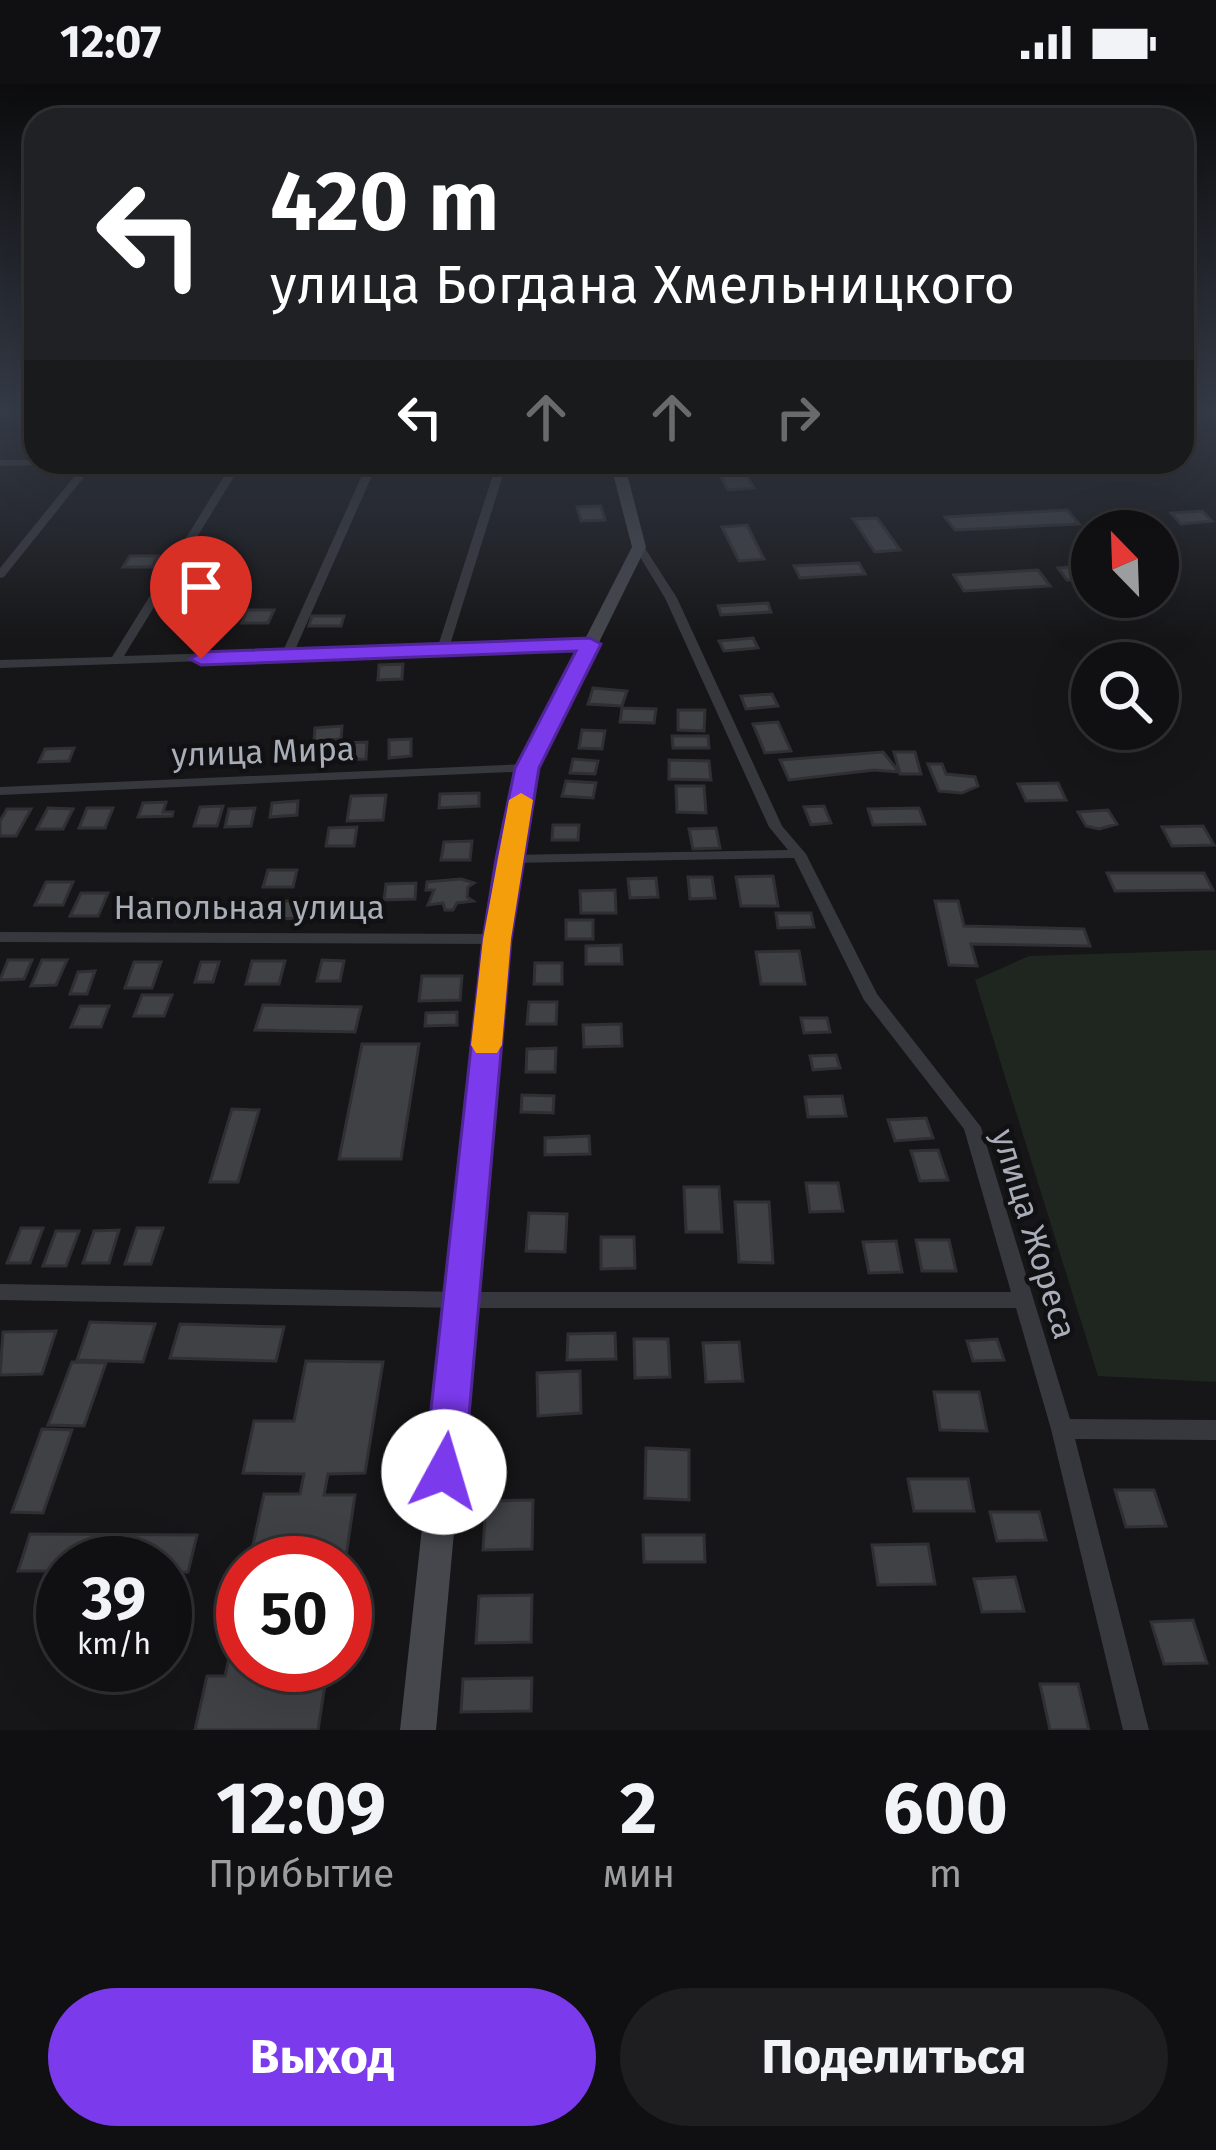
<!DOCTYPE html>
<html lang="ru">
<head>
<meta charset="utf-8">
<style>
  :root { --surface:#101012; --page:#1e1e20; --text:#f1f3f6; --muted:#9c9d9f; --line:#303032; --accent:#7c3aed }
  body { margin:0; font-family:"Fira Sans",sans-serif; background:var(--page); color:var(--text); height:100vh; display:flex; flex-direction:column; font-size:45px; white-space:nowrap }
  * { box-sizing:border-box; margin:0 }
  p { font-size:39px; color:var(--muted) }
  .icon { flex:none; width:66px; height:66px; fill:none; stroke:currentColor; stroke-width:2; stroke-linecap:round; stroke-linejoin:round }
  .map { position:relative; height:1646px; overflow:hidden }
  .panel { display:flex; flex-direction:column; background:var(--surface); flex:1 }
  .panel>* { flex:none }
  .banner { position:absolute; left:24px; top:24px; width:1170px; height:366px; border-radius:36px; box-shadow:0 12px 48px #0002,0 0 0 3px var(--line); background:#202124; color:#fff; overflow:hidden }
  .needle { width:78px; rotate:337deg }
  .buttons { position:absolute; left:1071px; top:426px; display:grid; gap:24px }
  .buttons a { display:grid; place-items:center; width:108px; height:108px; border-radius:50%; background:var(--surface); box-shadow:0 12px 48px #0002,0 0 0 3px var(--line); font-size:60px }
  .speed { position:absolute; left:36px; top:1452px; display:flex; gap:24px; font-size:60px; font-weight:700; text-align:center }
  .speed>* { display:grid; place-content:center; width:156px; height:156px; border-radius:50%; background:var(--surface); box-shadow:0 12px 48px #0002,0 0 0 3px var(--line); line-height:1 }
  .speed small { font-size:30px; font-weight:400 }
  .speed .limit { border:18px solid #d22; background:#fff; color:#111 }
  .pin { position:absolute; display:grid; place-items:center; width:102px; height:102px; color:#fff; margin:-123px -51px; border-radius:50% 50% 50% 0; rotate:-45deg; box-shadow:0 0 12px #0007 }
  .pin .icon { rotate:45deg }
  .me { position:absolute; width:132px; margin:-66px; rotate:6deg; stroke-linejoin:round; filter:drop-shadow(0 0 9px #0008) }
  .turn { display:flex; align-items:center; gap:42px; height:252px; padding:0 48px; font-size:54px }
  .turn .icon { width:156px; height:156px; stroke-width:2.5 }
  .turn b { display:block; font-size:84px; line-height:102px }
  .lanes { display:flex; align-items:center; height:114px; padding:0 48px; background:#0003; justify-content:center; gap:60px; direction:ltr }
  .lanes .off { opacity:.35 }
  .eta { display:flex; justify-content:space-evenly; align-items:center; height:204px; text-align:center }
  .eta b { font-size:72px; font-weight:700; line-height:84px }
  .action { display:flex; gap:24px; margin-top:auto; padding:24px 48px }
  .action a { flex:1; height:138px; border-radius:72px; background:var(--accent); color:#fff; font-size:48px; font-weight:700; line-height:138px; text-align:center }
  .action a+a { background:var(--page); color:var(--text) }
  .status { display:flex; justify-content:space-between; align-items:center; height:84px; padding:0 60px; background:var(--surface); direction:ltr }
  .status svg { height:33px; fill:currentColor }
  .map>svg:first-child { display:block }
  .green { fill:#1e261f }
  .building { fill:#404145; stroke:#303034; stroke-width:3 }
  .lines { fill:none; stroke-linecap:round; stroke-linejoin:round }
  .street { fill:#37383d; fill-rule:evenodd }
  .secondary { fill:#45474d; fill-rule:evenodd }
  .route { fill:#7c3aed; stroke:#51269a; stroke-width:3 }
  .slow { fill:#f59e0b }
  .labels { text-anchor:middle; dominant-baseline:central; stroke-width:9; stroke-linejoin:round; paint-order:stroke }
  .street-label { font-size:33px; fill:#a8adb8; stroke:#111113 }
</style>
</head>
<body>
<div class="status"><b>12:07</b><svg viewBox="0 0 49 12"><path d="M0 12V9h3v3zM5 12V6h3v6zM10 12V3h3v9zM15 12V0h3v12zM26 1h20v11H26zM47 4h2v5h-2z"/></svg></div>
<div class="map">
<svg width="1216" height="1646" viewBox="0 0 1216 1646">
  <rect width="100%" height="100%" fill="#161618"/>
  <path class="green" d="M1216,866V1298L1098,1292L975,896L1029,872Z"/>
  <path class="building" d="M713,378H739L754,404L728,406Z
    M601,422L605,436L581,437L577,423Z
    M1067,426L1079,440L955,446L945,433Z
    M1202,427L1212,437L1181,440L1171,429Z
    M877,434L900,466L875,468L853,435Z
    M747,441L764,475L739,477L722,443Z
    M130,472H158L152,483H123Z
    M859,479L865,490L800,494L794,482Z
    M1089,481H1092V496H1067L1058,484Z
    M1038,486L1050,502L964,507L954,491Z
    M768,519L771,528L721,531L718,522Z
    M247,526H274L268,539H242Z
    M312,532H344L341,542H309Z
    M753,554L758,564L724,567L719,557Z
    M403,580L402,595L378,596L379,581Z
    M593,604L627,607L622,622L588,620Z
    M772,610L778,622L746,625L741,612Z
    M622,624L656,625L654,639L620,638Z
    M678,626H705L704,647L678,646Z
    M778,638L791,667L765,669L753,640Z
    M342,642L341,655L314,657L315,644Z
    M582,646L605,647L602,665L579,664Z
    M672,652H708L709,664H673Z
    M411,655V672L389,674V656Z
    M367,658L366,675L344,676L345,659Z
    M74,664L69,677L39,678L45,665Z
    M883,668L899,688L874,686L789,696L780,676Z
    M894,668H915L921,690H900Z
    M573,675L598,677L595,690L570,689Z
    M669,676L709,677L711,696L669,695Z
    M928,680H942L946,690L975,693L978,702L962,709L939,707Z
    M566,697L596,699L593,714L562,712Z
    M1058,699L1066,716L1026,717L1018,700Z
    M676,702H704L706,729L677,728Z
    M479,709V722L439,724L440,710Z
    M386,711L383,736L347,737L351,712Z
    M298,717L297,731L270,733L272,719Z
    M166,718L163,728H173L172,732L138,733L143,719Z
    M223,722L217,742H194L200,723Z
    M824,722L831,739L811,741L804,723Z
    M48,724L73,725L63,745H37Z
    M87,724H113L105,744H79Z
    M255,724L251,742L225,743L229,725Z
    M919,724L925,740L873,741L868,725Z
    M7,725H31L16,752H0V737Z
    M1108,726L1117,740L1099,745L1086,742L1078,728Z
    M553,741H579L578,756H552Z
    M1203,742L1214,761L1172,762L1162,743Z
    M357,743L354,762H326L329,744Z
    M716,744L720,764L693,765L689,745Z
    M472,757L470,776H441L444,758Z
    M268,786H297L293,803H263Z
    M1107,789H1204L1213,806L1115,807Z
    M773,792L778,822H741L736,793Z
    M688,793H712L715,814L690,815Z
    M656,794L658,813L630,814L628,795Z
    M461,795L474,799L468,803L467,813L473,817L457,819L453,826H445L443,819L428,821L434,806H426L427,798Z
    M46,798H73L63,821H35Z
    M416,799L415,815L384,816L386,800Z
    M615,806L616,829H581L580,807Z
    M81,809H108L98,832H70Z
    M164,815L158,835L129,836L135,816Z
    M182,817H217L211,835H176Z
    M279,817H309L306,834L275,835Z
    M935,817H958L964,842L1084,845L1090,862L971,860L977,882L949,881Z
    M367,818L365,835L335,836L337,819Z
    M776,829H811L814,843L778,844Z
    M566,836H593V855H566Z
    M621,861L622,880H586V862Z
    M799,867L805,900H761L756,868Z
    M8,876H32L24,895L0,896Z
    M42,876H67L56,901L31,902Z
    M322,876L344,877L340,897H317Z
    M252,877H285L279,900H246Z
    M134,878H161L152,904H125Z
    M201,878H219L213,898H195Z
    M535,879H562V900H534Z
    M95,887L87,910H70L78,888Z
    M422,892H462L460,916L419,917Z
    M142,911H172L164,932H134Z
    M529,918H557L556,940H527Z
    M263,921L361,923L355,948L255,946Z
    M80,922H109L101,943H71Z
    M457,928V941L425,942L426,929Z
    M801,934H827L830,948L804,949Z
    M621,940L622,962L584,963L583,941Z
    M362,960H419L401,1075H339Z
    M556,964L555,988H526L527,965Z
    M836,971L840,984L813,986L810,972Z
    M522,1011L554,1012L553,1029L521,1028Z
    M842,1012L846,1032L808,1033L805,1013Z
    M232,1025L259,1026L238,1098H210Z
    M926,1034L933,1054L895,1057L888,1036Z
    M589,1052L590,1070L545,1071V1054Z
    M938,1066L948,1096L920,1097L911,1067Z
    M806,1099H838L843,1127L810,1128Z
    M684,1103H719L722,1148H686Z
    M735,1118H769L773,1179L739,1178Z
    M529,1129L567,1130L565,1168L526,1167Z
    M21,1144H43L30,1179H7Z
    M137,1144H163L151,1180H125Z
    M119,1146L109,1179H83L94,1147Z
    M56,1147H79L66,1182H43Z
    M601,1153H634L635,1184L601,1185Z
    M916,1156H949L956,1187H922Z
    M896,1157L902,1188L869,1189L863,1158Z
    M90,1238L155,1240L143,1278L77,1276Z
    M180,1240L284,1243L276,1277L170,1274Z
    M56,1247L42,1290L0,1291L3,1248Z
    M615,1249L616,1275L567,1276L568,1250Z
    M634,1255H668L670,1293L635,1294Z
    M997,1255L1004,1276L973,1277L967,1257Z
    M739,1258L743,1297L706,1298L703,1259Z
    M306,1277L383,1278L365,1389L328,1390L324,1411H355L345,1479H249L264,1410H300L304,1390L243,1389L254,1337H294Z
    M72,1278L106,1279L84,1342L48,1341Z
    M580,1287L581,1329L538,1332L537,1289Z
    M934,1308H979L987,1347L940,1346Z
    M42,1345L72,1346L43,1429L12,1428Z
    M646,1364L689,1366V1416L645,1414Z
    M908,1395H968L974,1427H914Z
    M1115,1406H1154L1166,1442L1126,1443Z
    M533,1416L532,1465L483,1466L486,1417Z
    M990,1428H1039L1046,1456L997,1457Z
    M30,1450L197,1451L188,1488H165V1479H63V1487H18Z
    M643,1451H704L705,1478H644Z
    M928,1460L935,1500L878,1501L872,1461Z
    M1015,1493L1024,1527L982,1528L974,1495Z
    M243,1508V1581H328L318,1646H195L207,1592H225Z
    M532,1511L531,1558L476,1559L479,1512Z
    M1193,1536L1207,1579L1164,1580L1151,1538Z
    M532,1594L531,1627L461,1628L463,1595Z
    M1040,1600H1078L1089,1646H1050Z"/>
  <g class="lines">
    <path class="street" d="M0,376H36V378H63L58,381L0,382Z
      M86,378H96L4,493L0,494V484Z
      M233,378H243L124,572L283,567L368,378H378L295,566L438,562L497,378H507L450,561L590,556L596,560L590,564L0,584V576L112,573Z
      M635,461H643L677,514L782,742L806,770L877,910L981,1043L1070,1335L1216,1336V1356L1075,1355L1149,1646H1123L1051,1345L1016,1224H461L0,1216V1200L461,1208H1011L964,1045L864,916L794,774L509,779L502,775L509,771L788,766L769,743L665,514L634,463Z
      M528,680L533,681L535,684L533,687L0,711V703Z
      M0,848L497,850L505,855L497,860L0,858Z"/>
    <path class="secondary" d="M610,378H624L646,463L537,684L508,855L436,1646H400L486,855L519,684L632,463Z"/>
  </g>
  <linearGradient id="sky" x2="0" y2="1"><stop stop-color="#0c0c0d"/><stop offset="0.59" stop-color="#363c48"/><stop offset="1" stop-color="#363c48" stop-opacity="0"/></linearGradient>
  <rect width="1216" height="556" fill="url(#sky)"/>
  <path class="route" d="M590,554L601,560L539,684L511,855L464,1388L458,1401L444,1406L430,1401L424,1388L483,855L496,775L515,684L576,567L201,581L190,575L201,568Z"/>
  <path class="slow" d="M521,709L533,716L511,855L502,961L497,969H476L471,961L483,855L509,716Z"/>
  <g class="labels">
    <g class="street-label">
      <text transform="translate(263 668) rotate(-2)">улица Мира</text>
      <text x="249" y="824">Напольная улица</text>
      <text transform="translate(1034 1150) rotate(73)">улица Жореса</text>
    </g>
  </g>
</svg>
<div class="buttons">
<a><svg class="needle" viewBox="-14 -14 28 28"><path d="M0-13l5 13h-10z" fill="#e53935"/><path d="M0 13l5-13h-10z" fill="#9c9d9f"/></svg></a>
<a><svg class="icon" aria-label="search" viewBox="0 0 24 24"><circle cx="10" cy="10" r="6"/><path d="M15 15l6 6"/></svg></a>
</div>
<div class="speed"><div>39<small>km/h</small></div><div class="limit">50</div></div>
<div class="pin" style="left:201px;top:575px;background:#d93025"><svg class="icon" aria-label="arrive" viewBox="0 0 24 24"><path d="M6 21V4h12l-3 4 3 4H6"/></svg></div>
<svg class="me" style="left:444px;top:1388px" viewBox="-20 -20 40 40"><circle r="19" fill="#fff"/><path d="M0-13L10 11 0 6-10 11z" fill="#7c3aed"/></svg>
<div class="banner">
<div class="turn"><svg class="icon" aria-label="left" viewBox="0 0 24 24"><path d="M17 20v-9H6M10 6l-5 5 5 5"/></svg><div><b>420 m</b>улица Богдана Хмельницкого</div></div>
<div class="lanes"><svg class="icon" aria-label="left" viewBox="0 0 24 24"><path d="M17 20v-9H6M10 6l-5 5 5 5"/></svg><svg class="icon off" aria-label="ahead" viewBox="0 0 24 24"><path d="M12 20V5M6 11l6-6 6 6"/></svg><svg class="icon off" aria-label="ahead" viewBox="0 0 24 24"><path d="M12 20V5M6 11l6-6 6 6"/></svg><svg class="icon off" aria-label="right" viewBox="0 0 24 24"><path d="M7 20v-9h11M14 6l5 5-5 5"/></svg></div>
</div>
</div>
<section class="panel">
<div class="eta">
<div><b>12:09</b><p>Прибытие</p></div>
<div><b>2</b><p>мин</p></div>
<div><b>600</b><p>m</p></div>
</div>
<div class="action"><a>Выход</a><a>Поделиться</a></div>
</section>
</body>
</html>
